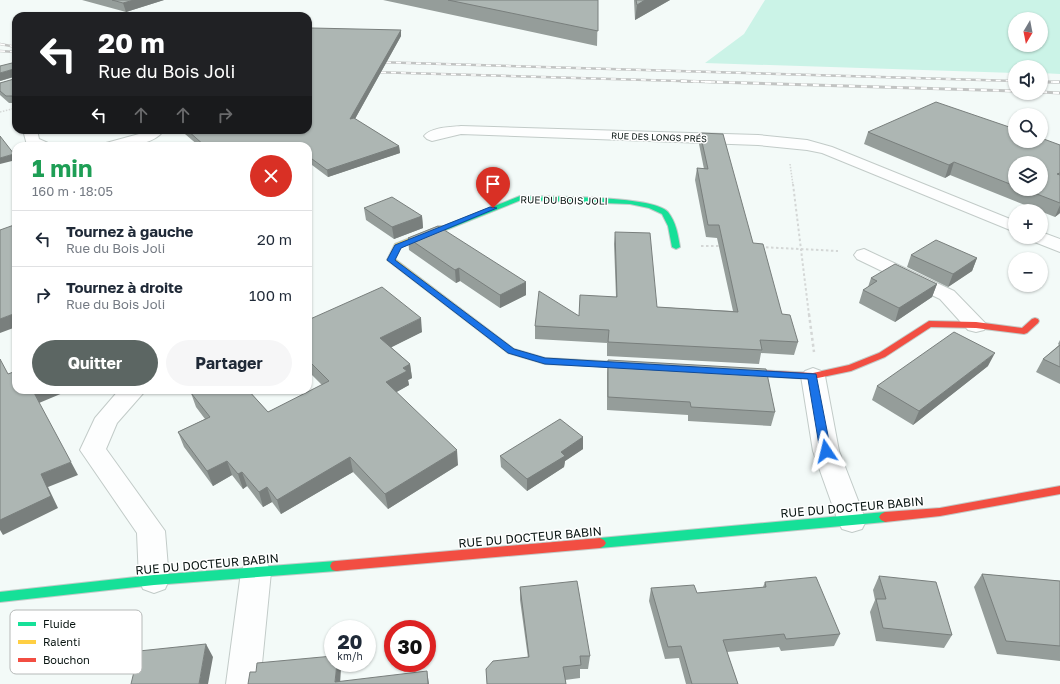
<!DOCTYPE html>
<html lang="fr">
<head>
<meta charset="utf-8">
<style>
  :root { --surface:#fff; --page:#f6f6f7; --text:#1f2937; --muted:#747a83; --line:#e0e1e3; --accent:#5c6663 }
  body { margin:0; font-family:"Golos Text",sans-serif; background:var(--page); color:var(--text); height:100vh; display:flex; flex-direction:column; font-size:15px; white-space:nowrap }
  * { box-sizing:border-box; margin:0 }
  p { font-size:13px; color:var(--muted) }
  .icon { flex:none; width:22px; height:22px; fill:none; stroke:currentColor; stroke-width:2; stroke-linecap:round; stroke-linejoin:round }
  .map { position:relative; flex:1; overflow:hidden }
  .sheet { position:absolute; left:12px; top:142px; width:300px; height:252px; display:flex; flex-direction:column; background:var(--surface); border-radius:12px; box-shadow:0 1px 3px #0004 }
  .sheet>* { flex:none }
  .banner { position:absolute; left:12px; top:12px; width:300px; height:122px; border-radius:12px; box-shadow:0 1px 3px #0004; background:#202124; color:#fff; overflow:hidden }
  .needle { width:26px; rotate:190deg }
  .fabs { position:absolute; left:1008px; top:12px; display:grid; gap:8px }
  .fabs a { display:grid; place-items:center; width:40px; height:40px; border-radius:50%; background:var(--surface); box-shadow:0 1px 3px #0004; font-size:20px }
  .speed { position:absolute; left:324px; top:620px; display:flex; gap:8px; font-size:20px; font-weight:700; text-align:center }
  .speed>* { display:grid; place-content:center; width:52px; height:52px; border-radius:50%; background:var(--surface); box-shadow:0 1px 3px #0004; line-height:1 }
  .speed small { font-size:10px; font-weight:400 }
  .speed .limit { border:6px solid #d22; background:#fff; color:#111 }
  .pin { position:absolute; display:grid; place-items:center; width:34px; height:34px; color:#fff; margin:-41px -17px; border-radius:50% 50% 50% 0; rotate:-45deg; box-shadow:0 0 4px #0007 }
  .pin .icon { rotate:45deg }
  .me { position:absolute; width:44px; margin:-22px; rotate:350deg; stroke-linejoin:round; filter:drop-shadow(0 0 3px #0008) }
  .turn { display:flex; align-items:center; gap:14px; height:84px; padding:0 20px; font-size:18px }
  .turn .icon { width:52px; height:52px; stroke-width:2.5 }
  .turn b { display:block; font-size:28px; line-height:34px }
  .lanes { display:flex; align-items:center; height:38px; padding:0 20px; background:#0003; justify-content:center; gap:20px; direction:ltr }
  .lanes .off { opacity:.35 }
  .round { display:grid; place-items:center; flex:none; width:42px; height:42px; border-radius:21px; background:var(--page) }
  .head { display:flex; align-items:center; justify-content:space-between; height:68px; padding:0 20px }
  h1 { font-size:24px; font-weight:700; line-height:30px; color:#1e9e55 }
  .cta { display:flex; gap:8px; margin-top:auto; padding:8px 20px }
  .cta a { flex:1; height:46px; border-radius:24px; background:var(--accent); color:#fff; font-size:16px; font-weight:700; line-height:46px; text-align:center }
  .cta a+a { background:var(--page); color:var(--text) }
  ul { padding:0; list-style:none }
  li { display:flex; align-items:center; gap:12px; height:56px; padding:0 20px; border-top:1px solid var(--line) }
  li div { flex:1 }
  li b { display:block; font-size:15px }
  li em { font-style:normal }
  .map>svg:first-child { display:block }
  .green { fill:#cbf3e7; fill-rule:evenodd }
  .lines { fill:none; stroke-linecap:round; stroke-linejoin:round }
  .street-casing { stroke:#c2cbc8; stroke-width:2 }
  .fast-casing { stroke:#c2cbc8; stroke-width:2 }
  .slow-casing { stroke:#c2cbc8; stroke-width:2 }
  .jam-casing { stroke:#c2cbc8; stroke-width:2 }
  .path-far2 { stroke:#d4d7d6; stroke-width:1.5; stroke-dasharray:1.5 1.5; stroke-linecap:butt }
  .path-far1 { stroke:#d4d7d6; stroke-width:2; stroke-dasharray:2.5 2.5; stroke-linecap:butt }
  .path { stroke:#d4d7d6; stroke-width:2.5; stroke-dasharray:3 3; stroke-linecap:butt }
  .street { fill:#fdfefe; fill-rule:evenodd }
  .fast { fill:#16e098; fill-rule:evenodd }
  .slow { fill:#ffcf43; fill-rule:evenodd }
  .jam { fill:#f24e42; fill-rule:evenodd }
  .rail-far1-casing { stroke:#c2c4c3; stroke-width:2.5 }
  .rail-casing { stroke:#c2c4c3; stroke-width:3 }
  .rail-far1 { stroke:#fff; stroke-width:1.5; stroke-dasharray:5; stroke-linecap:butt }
  .rail { stroke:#fff; stroke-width:2; stroke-dasharray:6; stroke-linecap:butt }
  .wall { fill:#959d9a; fill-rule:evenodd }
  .shaded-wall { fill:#797f7d }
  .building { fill:#adb6b3; stroke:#797f7d }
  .route { fill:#1a73e8; stroke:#114b97 }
  .labels { text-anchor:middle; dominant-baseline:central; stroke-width:3; stroke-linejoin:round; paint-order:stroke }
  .far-street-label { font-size:9px; fill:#0a1613; stroke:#fff }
  .street-label { font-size:10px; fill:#0a1613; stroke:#fff }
  .near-street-label { font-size:12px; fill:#0a1613; stroke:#fff }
  .key { fill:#fff; stroke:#b6b9b8; stroke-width:1 }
  .key-label { font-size:11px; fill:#0a1613 }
</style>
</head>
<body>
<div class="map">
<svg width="1060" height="684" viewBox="0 0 1060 684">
  <rect width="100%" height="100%" fill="#f3faf8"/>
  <path class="green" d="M765,0H1060V74L1041,73V67H1015V73L705,63L744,34ZM1015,19H1041V45H1015Z"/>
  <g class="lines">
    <defs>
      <path id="street" d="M461,126L758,135L807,140L832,147L1015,221V232L822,153L807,150L758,145L461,134L432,141L427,139L424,136C431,127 451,127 461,126Z
        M23,130H37L39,139L48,143L51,146L27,145Z
        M146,130H164C153,147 122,146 103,146L106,143L139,134Z
        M1041,232L1060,239V252L1032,241L1030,237H1041Z
        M864,249L954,291L987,325L984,330L976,332L968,330L940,299L857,259L854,255L857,251Z
        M813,368L821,371L825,376L839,451L866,521L862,529L852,532L842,529L838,521L813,451L801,376L805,371Z
        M119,390H146L117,423L106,449L165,531L169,580L165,589L154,593L143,589L139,580L137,533L80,450L95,418Z
        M256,559L267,563L271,572L260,684H226L241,572L245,563Z"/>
      <path id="fast" d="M520,196C547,197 653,195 668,212C676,222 678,235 680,247L676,249L672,247L668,226L662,214L649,208L630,204L521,200L446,230H440L439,228Z
        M885,512L889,514L891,517L889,520L885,522L600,548L596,546L594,543L596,540L600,538Z
        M336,561L340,562L342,566L340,570L336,571L154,585L0,602V592L154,575Z"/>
      <path id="slow" d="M440,226H446L447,228L401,247L395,259L514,349L545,358L637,363L642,366L640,368L545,364L508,353L387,260L395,244Z"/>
      <path id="jam" d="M1035,318L1038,319L1039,321L1038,323L1027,333L1024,334L976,328L931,327L885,357L851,371L813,379L737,375L732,372L737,369L813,373L849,365L879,353L929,321L976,322L1022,328L1032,319Z
        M1060,486V494L940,516L885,522L881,520L879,517L881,514L885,512L940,508Z
        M600,538L604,540L606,543L604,546L600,548L336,571L332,570L330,566L332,562L336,561Z"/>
    </defs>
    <use href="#street" class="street-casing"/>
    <use href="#fast" class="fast-casing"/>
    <use href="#slow" class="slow-casing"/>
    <use href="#jam" class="jam-casing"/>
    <path class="path-far2" d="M0,112L16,108
      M790,164L793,185"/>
    <path class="path-far1" d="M793,184L809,315
      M701,246H720
      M761,247L838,251"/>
    <path class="path" d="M809,314L814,352"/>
    <use href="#street" class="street"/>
    <use href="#fast" class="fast"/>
    <use href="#slow" class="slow"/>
    <use href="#jam" class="jam"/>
    <defs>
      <path id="rail-far1" d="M0,44L16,47
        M0,51L16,52
        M376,62L1015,81
        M371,72L715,82
        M1041,82H1060"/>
      <path id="rail" d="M681,81L1015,91
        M1041,82H1060
        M1041,92L1060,93"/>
    </defs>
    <use href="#rail-far1" class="rail-far1-casing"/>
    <use href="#rail" class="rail-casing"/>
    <use href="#rail-far1" class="rail-far1"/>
    <use href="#rail" class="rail"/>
  </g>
  <path class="wall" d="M82,0H164L126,12Z
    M383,0H598L597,46Z
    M634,0H670L635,20Z
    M401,30V36L355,119L399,146L400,153L328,177L308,162V146H199L185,134L184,130H308Z
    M16,62V103H9L0,95V83L14,79V77L0,81Z
    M868,132L1060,145V213L1055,217L950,175L945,178L864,144ZM1015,163L1041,189H1015Z
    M700,133L753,243L782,314L798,342L794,355L761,353L759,364L607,356V343L535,339V326L579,316L616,297L614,244L615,232L657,307L733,311L717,238L706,237L695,180L697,168L704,169L699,144Z
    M364,208L422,216L423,228L394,239L366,220Z
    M408,238L526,282V295L500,308L460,281L456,283L409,250Z
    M911,255L977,258L972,271L948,287L907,267Z
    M871,278L937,284L932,297L895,322L859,303L863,290L868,287Z
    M308,320L422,332L391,347L410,364L412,378L408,380L409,385L396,392L458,465L388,509L353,472L281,514L272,502L263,507L247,486L243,489L232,475L213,486L184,447L178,432L205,419L196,407L191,393L194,391L193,390H248L268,412L322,385L308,371Z
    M1060,340V384L1036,372L1043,359L1059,345L1058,344Z
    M608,360L775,412L771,426L688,421V415L607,410V373Z
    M988,366L913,425L872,400L877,386Z
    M583,437V449L565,461L564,467L527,491L501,467L500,456Z
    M982,574L1060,581V661L997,654L974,587Z
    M879,576L952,635L944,648L876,641L870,612L875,600L873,590Z
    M765,582L840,634L834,646L781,651L779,647L727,652L738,684H686L679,658L665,659L649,601L651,588L697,593L763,587Z
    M520,587L590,656L588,669H580V678L565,680L566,684H487L486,669L528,658L520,600Z"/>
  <path class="shaded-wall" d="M134,0H164L126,12L123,3Z
    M645,0H670L635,20L637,5Z
    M401,30V36L351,126L350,119Z
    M14,69L16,76L0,81V73Z
    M233,143L234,146H223Z
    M399,146L400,153L328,177L327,170Z
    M14,154L16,160L0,164V158Z
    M954,162L950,175L945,178L949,165Z
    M1060,205V213L1055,217Z
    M422,216L423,228L394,239L392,227Z
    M977,258L972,271L948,287L953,274Z
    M459,268L460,281L456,283L455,270Z
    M526,282V295L500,308V295Z
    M937,284L932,297L895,322L899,308Z
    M16,313V327L0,333V319Z
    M421,318L422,332L382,352L380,338Z
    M995,353L988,366L913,425L919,411Z
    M410,364L412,378L408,380L409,385L388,397L386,382L403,368Z
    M35,390H70L39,403L33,391Z
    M583,437V449L565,461L564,467L527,491V479L561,452Z
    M457,450L458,465L388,509L385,494Z
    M350,457L353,472L281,514L277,500Z
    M227,461L232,475L213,486L207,471Z
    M71,462L78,475L48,487L58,508L3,535L0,530V520L41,474Z
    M242,472L247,486L243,489L238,474Z
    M267,487L272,502L263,507L259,492Z
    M206,644L213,657L208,684H199Z
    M337,663H339L341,669L340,684L335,682Z
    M427,671L429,684H428Z"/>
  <path class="building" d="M112,0H134L123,3Z
    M448,0H598V31Z
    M636,0H645L637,5Z
    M312,28L401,30L350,119L354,118L399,146L327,170L308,156V146H237L233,143L223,146H205L187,130H308V32Z
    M16,62V96H6L0,91V83L14,79V69L0,73V66Z
    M936,102L1015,129V141H1041V138L1060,145V173L1057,174L1060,175V203L1024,189H1041V163H1015V186L954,162L949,165L868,132Z
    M700,133L723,134L753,243L763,244L782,314L790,315L798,342L760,340L762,350L608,342L609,330L535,326L539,291L579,316L580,295L617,297L615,232L650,233L657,307L738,312L719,225H708L697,168L708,169Z
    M0,136L14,154L0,158Z
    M392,197L422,216L392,227L364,208Z
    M14,225L16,228V313L0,319V230Z
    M438,226L526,282L500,295L459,268L455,270L408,238Z
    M936,240L977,258L953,274L911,255Z
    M895,264L937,284L899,308L863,290L877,281L871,278Z
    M382,287L421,318L380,338L410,364L403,368L407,371L386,382L457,450L385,494L350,457L277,500L267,487L259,492L242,472L238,474L227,461L207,471L178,432L210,417L191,393L196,390H248L268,412L329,381L308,360V320Z
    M954,332L995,353L919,411L877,386Z
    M1060,345V367L1043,359Z
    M0,359L8,374L16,371V390H35L33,391L71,462L41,474L51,496L0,520Z
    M608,360L766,369L775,412L691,407L690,402L608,397Z
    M560,419L583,437L561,452L565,456L527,479L500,456Z
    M982,574L1060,581V646L1006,641Z
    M879,576L936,582L952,635L883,628L876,599H886Z
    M816,577L840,634L786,639L784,634L723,640L738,684H692L681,646L668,647L651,588L694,585L697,593L766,587L765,582Z
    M577,581L590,656H580L581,665L563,667L566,684H487L486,669L493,661L529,657L520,587Z
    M206,644L199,684H131L139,651Z
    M333,656V663H337L335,682L427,671L428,684H248L250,672H256L257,663Z"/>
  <path class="route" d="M490,207L497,208L401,248L395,260L514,349L545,358L816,374L831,451L829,454H822L820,451L808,379L545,364L508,353L387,260L395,245Z"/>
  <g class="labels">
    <g class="far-street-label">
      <text transform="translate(659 137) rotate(2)">RUE DES LONGS PRÉS</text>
    </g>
    <g class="street-label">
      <text transform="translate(564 200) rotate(1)">RUE DU BOIS JOLI</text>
    </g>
    <g class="near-street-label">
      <text transform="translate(852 507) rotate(-5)">RUE DU DOCTEUR BABIN</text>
      <text transform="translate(530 537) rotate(-5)">RUE DU DOCTEUR BABIN</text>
      <text transform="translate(207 564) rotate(-5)">RUE DU DOCTEUR BABIN</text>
    </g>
  </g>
  <rect x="10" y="610" width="132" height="64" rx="6" class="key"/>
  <rect x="18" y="622" width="18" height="4" fill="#16e098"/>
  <rect x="18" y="640" width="18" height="4" fill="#ffcf43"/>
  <rect x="18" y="658" width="18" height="4" fill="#f24e42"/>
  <g class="key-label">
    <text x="43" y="628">Fluide</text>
    <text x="43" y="646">Ralenti</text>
    <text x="43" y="664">Bouchon</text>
  </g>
</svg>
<div class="fabs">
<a><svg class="needle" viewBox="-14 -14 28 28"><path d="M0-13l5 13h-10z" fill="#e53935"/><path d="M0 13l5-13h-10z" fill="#747a83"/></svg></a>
<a><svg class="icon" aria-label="sound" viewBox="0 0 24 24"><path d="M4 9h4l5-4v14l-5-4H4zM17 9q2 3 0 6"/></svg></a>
<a><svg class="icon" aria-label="search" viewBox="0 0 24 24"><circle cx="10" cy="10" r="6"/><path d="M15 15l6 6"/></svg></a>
<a><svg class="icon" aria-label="layers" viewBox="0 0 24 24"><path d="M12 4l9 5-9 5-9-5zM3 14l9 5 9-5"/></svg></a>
<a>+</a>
<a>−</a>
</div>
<div class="speed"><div>20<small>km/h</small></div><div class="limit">30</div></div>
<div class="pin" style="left:493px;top:208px;background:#d93025"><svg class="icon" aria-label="arrive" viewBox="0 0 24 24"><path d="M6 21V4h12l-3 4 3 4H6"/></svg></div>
<svg class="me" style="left:826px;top:451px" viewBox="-20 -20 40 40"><path d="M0-17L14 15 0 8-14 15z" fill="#1a73e8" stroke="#fff" stroke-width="4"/></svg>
<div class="banner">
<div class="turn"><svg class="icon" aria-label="left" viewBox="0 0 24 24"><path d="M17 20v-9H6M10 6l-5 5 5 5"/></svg><div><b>20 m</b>Rue du Bois Joli</div></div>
<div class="lanes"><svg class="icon" aria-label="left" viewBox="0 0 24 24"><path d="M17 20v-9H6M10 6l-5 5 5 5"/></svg><svg class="icon off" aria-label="ahead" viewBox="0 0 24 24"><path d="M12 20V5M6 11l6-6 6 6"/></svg><svg class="icon off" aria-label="ahead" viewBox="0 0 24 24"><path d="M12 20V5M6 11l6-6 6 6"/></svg><svg class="icon off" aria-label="right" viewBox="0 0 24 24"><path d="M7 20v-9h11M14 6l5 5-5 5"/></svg></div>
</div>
<section class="sheet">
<div class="head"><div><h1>1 min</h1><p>160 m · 18:05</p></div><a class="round" style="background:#d93025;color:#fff"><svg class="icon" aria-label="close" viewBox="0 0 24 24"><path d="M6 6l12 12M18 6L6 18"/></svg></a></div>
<ul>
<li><svg class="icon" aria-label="left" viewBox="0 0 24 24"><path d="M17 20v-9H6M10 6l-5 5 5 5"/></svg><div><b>Tournez à gauche</b><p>Rue du Bois Joli</p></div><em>20 m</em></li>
<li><svg class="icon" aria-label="right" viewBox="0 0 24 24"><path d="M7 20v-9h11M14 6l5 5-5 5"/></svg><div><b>Tournez à droite</b><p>Rue du Bois Joli</p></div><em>100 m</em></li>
</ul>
<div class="cta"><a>Quitter</a><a>Partager</a></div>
</section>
</div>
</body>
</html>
